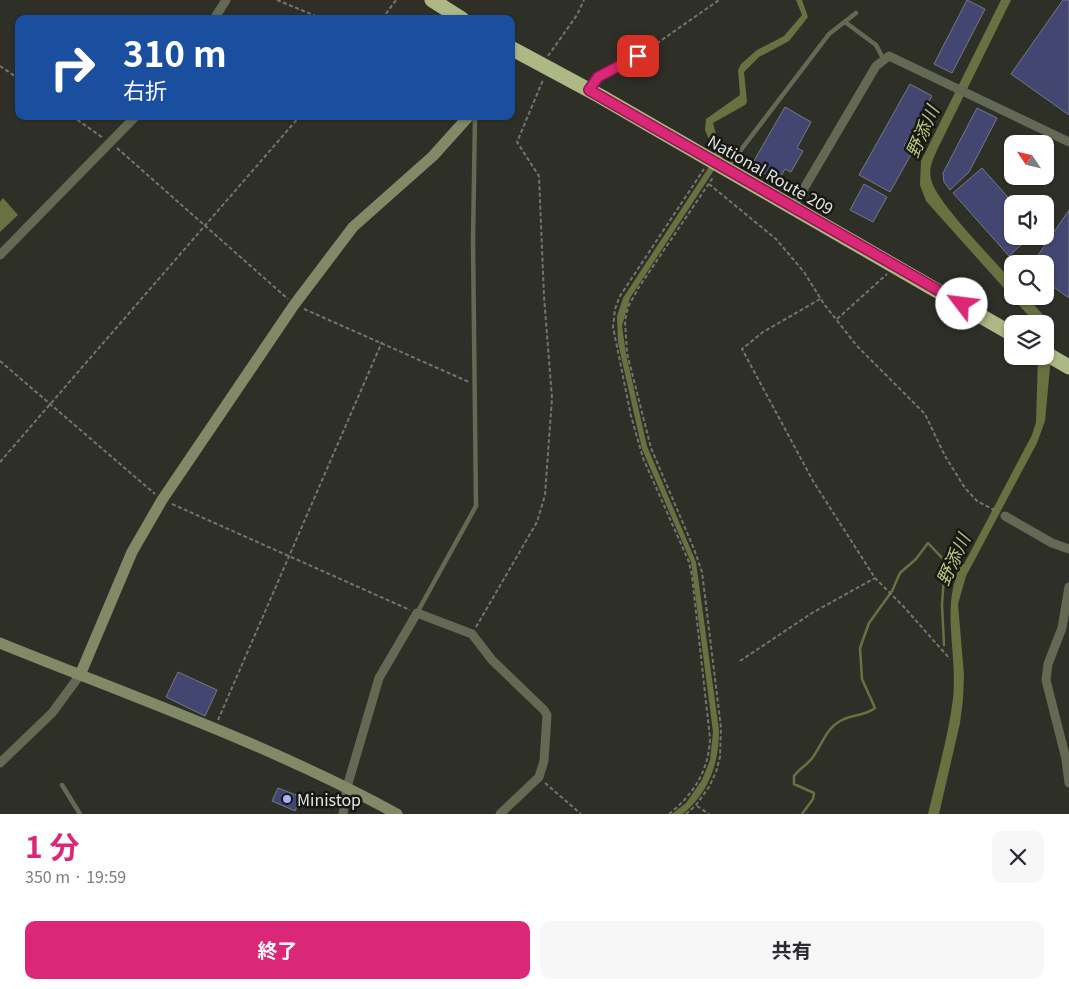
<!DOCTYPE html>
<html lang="ja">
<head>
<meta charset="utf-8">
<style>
  :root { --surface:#fff; --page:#f7f7f7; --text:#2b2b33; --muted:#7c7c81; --accent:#db2777 }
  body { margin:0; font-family:Georgia,"Noto Sans JP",serif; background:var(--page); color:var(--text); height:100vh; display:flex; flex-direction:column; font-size:19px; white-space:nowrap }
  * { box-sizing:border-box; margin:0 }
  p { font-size:16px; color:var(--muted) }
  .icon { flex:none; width:28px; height:28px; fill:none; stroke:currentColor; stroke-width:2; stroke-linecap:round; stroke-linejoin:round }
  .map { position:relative; height:814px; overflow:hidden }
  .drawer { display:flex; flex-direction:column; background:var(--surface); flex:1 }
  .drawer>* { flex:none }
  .guide { position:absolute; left:15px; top:15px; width:500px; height:105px; border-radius:10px; box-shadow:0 1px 4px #0004; background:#1a4fa0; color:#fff; overflow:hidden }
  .needle { width:32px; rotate:305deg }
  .controls { position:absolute; left:1004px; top:135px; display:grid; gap:10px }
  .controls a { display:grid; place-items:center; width:50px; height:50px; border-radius:10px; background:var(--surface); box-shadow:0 1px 4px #0004; font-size:25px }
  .pin { position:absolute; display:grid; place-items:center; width:42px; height:42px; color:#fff; margin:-21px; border-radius:10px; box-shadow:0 2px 8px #0006 }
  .me { position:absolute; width:55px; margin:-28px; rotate:300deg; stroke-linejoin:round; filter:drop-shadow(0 0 4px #0008) }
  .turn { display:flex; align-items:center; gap:18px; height:105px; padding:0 25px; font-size:22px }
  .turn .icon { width:65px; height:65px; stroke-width:2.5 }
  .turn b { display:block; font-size:35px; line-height:42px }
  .round { display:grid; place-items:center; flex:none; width:52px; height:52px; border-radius:10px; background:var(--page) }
  .summary { display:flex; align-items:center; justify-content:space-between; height:85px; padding:0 25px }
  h1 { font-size:30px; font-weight:700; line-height:38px; color:var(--accent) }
  .action { display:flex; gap:10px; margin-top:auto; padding:10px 25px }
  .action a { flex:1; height:58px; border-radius:10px; background:var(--accent); color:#fff; font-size:20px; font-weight:700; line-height:58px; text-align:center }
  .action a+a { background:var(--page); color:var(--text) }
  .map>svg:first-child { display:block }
  .water { fill:#697140 }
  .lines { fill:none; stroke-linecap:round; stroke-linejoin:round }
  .stream { stroke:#697140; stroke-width:2.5 }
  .building { fill:#434671; stroke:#777880 }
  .path { stroke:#73756e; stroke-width:2; stroke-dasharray:4 2.5; stroke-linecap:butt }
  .lane { stroke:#646954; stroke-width:4.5 }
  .street { stroke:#646954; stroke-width:9 }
  .secondary { stroke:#828967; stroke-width:11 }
  .highway { stroke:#aeb884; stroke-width:15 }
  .route-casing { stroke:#8e194d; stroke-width:12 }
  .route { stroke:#db2777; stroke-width:9 }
  .poi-dot { fill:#a9b0fc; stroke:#171714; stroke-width:2 }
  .labels { text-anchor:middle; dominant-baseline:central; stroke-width:5; stroke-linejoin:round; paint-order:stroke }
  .street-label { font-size:16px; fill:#e3e4df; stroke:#171714 }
  .poi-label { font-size:16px; fill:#e3e4df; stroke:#171714; text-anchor:start }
  .water-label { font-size:18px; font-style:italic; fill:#bcca7c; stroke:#171714 }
</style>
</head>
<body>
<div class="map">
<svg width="1069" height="814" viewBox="0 0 1069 814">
  <rect width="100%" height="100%" fill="#2e3028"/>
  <path class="water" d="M796,0H802L808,17L789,41L759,57L744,72L747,102L745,105L713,123L722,158L630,298L622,326L626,354L647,446L696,562L719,730C719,764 709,792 683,814H672L686,803L702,780L710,760L713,732L691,562L642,449L618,343L617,316L623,298L709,167L715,154L705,130L706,119L740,95L738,70L741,64L757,50L784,36L802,15Z
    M1001,0H1011L939,146C934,157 928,167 931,179C935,201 995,261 1012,281V296H1026L1044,316L1051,336L1052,346L1045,421L1037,443L966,576L958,604L964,675L963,699L960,723L939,814H928C937,776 948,737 953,699C958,651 940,609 961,564H964L1032,435L1036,422L1038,356H1045V324H1036L926,201L920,185L921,161Z
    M3,198L18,215L0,232V202Z"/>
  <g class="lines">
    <path class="stream" d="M802,814L813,799L814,793L794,784V776C799,769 808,764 813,757C823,743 826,728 842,720C853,714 865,716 875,708L862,679L860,648L869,623L892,591L900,573L916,559L928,543L945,561L942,605L944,645"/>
  </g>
  <path class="building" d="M967,0L985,9L952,73L934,64Z
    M1063,0H1069V115L1011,74Z
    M910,84L932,96L904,146L913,151L890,192L859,175Z
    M785,107L811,122L797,148L803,151L791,172L785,169L778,181L751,166Z
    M977,108L997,118L969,172L950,190L944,182L943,173Z
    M982,168L1014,204L1012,236H1031L1009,256L953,193Z
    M864,184L887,197L873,222L850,210Z
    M1069,210V298L1045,281V264H1032Z
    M178,672L217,690L205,716L166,697Z
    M278,788L301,797L295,811L272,801Z"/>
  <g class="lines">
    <path class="path" d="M277,0L323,19
      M382,19L396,0
      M646,51L719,0
      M548,56L577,15L584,0
      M0,66L19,79
      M72,116L103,138
      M117,148L288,299
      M709,184L776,239L804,272L824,304L857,346L925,414L945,456L965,488L977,501L998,512
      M820,299L763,332L742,349L813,481L875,578L903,606L950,659
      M304,309L469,382
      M837,319L887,274
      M0,361L155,494
      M0,462L300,116
      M172,504L410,610
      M476,627L537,522L545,495L552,398L544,297L539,176L517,142L543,80
      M740,661L812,613L875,578
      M218,720L382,342
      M545,783L581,814
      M697,806L709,814
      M669,814C694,794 709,770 710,738L692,576L689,562L643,458L631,416L613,327L615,309L620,296L704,169
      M686,814L696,805L709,787L716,772L720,757L721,728L702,572L694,549L651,448L627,353L625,321L628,307L639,287L714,176"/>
    <path class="lane" d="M845,22L876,45L884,60
      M728,167L829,34L856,13
      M417,613L476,506L473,241L475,116
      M62,785L80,814"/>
    <path class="street" d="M214,19L226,0
      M589,90L598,77L638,56
      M793,207L876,66L889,56L1069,142
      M0,255L136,116
      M1005,516L1052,543L1069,549
      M1069,587L1062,628L1048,664L1046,680L1066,759L1069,783
      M0,763L52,713L80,675
      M343,814L347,787L379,678L417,613L472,634L492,660L544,710L547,715L544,761L539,777L500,814"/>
    <path class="secondary" d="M0,643C133,697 271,745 397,814
      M80,675L132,552L162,500L294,305L353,227L433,156L469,116"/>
    <path class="highway" d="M432,0L462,19
      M511,48L600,96L1012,334
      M1045,353L1069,367"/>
  </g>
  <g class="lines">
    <defs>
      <path id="route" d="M638,56L598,77L589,90L962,304"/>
    </defs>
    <use href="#route" class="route-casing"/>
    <use href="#route" class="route"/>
  </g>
  <circle class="poi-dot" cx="287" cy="799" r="5"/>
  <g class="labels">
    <g class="street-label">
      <text transform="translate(771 174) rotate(30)">National Route 209</text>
    </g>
    <g class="poi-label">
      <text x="297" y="799">Ministop</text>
    </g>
    <g class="water-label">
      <text transform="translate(921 131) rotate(-66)">野添川</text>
      <text transform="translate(952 559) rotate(-65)">野添川</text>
    </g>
  </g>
</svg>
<div class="controls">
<a><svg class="needle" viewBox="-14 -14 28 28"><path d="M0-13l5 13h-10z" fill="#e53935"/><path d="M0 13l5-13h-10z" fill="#7c7c81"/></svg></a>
<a><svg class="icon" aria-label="sound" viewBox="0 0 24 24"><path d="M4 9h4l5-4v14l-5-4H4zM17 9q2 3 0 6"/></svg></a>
<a><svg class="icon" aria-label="search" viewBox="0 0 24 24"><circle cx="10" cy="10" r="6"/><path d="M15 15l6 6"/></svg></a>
<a><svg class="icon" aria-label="layers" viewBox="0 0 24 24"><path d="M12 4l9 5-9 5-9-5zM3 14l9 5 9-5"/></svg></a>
</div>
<div class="pin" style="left:638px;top:56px;background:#d93025"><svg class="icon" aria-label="arrive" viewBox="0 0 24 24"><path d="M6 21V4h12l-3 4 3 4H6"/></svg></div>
<svg class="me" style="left:962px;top:304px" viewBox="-20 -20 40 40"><circle r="19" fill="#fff"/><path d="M0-13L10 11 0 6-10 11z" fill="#db2777"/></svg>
<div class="guide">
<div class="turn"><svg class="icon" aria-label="right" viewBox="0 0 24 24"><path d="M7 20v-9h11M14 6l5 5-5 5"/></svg><div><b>310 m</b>右折</div></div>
</div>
</div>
<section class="drawer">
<div class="summary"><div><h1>1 分</h1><p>350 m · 19:59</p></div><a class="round"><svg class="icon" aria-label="close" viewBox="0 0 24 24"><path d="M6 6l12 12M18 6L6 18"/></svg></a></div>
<div class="action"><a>終了</a><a>共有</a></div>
</section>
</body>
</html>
